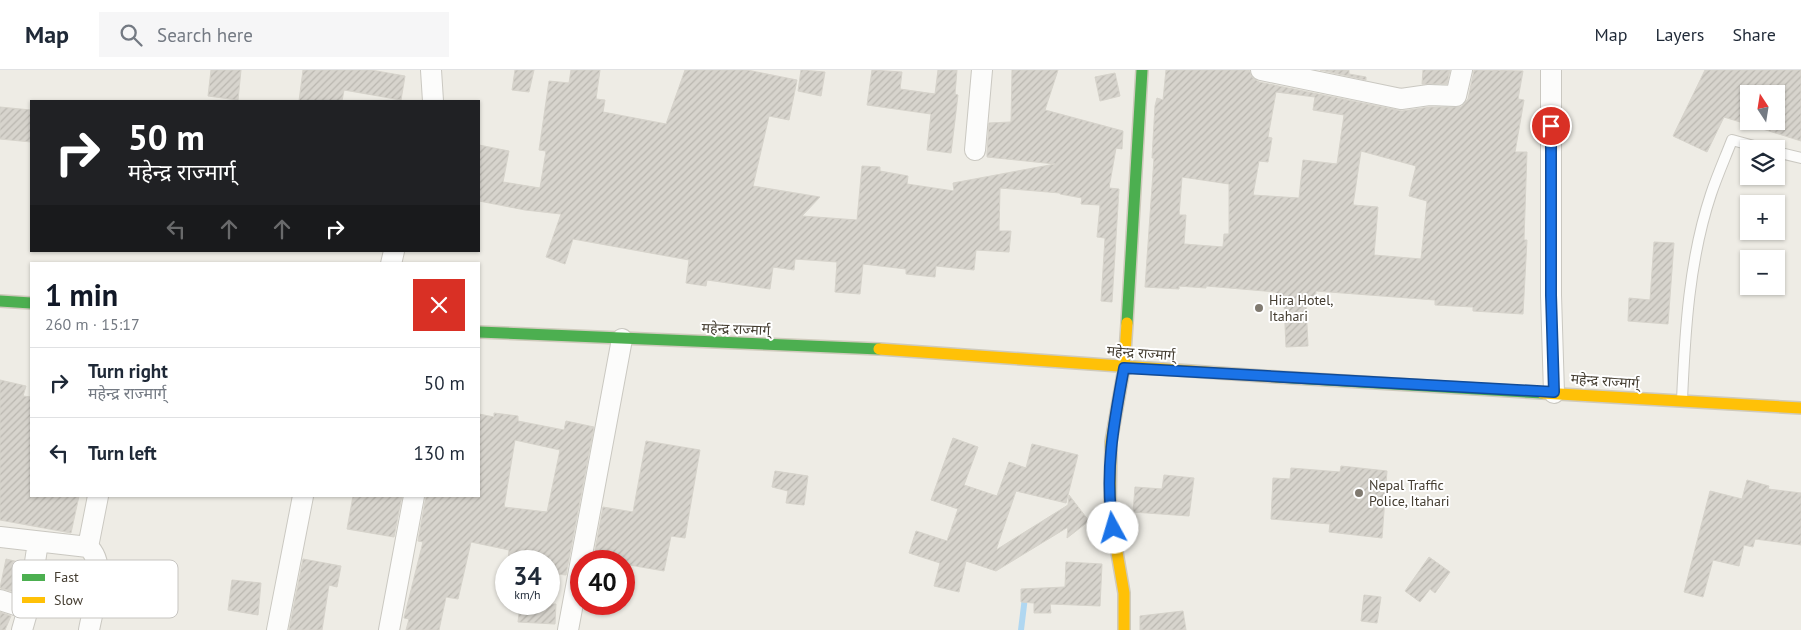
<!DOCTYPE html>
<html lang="en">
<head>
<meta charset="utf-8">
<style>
  :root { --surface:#fff; --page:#f6f6f7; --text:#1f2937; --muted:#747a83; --line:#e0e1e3; --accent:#111827 }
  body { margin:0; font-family:"PT Sans","Noto Sans Devanagari",sans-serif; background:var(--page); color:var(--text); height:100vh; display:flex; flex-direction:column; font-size:19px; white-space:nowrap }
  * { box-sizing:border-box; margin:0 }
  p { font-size:16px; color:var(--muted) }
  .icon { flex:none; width:28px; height:28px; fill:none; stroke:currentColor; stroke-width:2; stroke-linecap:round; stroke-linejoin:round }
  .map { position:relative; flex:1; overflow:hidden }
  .side { position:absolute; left:30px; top:192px; width:450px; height:235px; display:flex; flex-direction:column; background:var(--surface); border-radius:0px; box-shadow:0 1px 4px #0004 }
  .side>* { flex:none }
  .banner { position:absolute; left:30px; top:30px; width:450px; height:152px; border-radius:0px; box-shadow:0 1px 4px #0004; background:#202124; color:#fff; overflow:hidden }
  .needle { width:32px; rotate:348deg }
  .tools { position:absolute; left:1740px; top:15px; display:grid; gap:10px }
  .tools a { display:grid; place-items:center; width:45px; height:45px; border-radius:0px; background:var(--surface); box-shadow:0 1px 4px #0004; font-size:25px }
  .speed { position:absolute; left:495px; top:480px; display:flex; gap:10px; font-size:25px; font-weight:700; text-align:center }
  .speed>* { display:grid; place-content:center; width:65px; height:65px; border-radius:50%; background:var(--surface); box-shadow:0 1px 4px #0004; line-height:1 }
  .speed small { font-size:12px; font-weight:400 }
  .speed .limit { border:8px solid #d22; background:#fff; color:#111 }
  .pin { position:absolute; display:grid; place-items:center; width:42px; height:42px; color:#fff; margin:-21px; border:2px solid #fff; border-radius:50%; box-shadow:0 1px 5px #0007 }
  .me { position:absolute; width:55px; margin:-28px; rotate:354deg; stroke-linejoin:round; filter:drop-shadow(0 0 4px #0008) }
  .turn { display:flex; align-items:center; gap:18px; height:105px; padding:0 15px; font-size:22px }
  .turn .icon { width:65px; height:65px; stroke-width:2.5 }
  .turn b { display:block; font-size:35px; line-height:42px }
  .lanes { display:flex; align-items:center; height:48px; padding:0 15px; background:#0003; justify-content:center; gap:25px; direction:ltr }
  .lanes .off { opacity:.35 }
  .round { display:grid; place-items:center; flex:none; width:52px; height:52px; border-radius:0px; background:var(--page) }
  .head { display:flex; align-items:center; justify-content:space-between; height:85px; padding:0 15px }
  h1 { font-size:30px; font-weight:600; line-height:38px; color:var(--accent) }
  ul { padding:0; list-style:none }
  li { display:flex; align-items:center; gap:15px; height:70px; padding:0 15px; border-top:1px solid var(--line) }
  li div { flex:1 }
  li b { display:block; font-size:19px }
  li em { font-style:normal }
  header { display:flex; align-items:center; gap:30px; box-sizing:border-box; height:70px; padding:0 25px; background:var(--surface); border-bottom:1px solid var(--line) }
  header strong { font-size:24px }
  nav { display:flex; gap:28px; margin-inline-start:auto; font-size:18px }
  .search { width:350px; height:45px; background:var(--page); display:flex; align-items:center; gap:12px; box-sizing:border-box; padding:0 18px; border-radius:0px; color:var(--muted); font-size:19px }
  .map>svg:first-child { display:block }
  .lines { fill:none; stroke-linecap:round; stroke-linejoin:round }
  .stream { stroke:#b0d7f1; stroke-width:6 }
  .building { fill:url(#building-hatch); stroke:#d6d3cb; fill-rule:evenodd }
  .lane-casing { stroke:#cac8c1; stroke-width:12 }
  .street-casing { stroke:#cac8c1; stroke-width:22 }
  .fast-casing { stroke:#cfcabc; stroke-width:14 }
  .slow-casing { stroke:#cfcabc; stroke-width:14 }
  .lane { stroke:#fcfcfb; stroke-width:10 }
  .street { stroke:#fcfcfb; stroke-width:20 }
  .fast { stroke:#4caf50; stroke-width:11 }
  .slow { stroke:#ffc107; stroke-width:11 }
  .route-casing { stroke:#114b97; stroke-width:12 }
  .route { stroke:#1a73e8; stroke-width:9 }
  .poi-dot { fill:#807a70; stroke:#fff; stroke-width:2 }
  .labels { text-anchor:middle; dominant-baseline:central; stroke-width:4; stroke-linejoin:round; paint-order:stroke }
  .poi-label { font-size:14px; fill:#443d31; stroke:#fff; text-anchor:start }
  .street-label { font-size:14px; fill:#443d31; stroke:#fff }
  .key { fill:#fff; stroke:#c7c5c1; stroke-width:1 }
  .key-label { font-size:14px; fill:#443d31 }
</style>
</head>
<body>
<header>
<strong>Map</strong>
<div class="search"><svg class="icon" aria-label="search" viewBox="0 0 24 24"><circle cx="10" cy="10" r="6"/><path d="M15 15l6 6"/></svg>Search here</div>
<nav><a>Map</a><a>Layers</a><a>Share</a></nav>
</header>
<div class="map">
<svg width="1801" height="560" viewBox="0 0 1801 560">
  <defs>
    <pattern id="building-hatch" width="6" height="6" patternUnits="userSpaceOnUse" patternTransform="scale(1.25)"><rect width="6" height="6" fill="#d7d4cd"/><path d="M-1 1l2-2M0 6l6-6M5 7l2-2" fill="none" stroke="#bab7b0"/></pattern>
  </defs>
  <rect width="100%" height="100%" fill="#eeece5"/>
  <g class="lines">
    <path class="stream" d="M1021,560L1025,527"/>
  </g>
  <path class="building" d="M211,0H241L238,30L208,26Z
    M303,0H371L405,6L401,30L344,20L342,31H299Z
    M515,0H534L529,22L512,20Z
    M571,0H600L596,29L605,30L603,42L666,54L685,0H747L797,10L789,50L769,46L753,116L820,127L802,146L857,150L862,96L880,97V101L908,106L907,114L954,121L953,113L1055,94L987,87V82L989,53L1011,52L1012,0H1058L1045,40L1123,61L1122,79L1116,78L1109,118L1119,119L1112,232L1101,231L1105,168L1097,167L1100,135L1081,134L1082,128L1060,124V123L1000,118L999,161H1011L1009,182L976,180L974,200L936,196L935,207L906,204V199L863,194L860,224L835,222L837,192L795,189L794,200L773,197L770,219L707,210L706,216L686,213L689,190L573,169L565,194L546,187L561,144L525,140L479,131V75L509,81L503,112L540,118L546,81L539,80L549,11L569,13Z
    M801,0L825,2L821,26L798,21Z
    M872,0L902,2L900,19L935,24L938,0H957L955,24L958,25L951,83L927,80L931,44L867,35Z
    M1166,0H1249L1253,8L1259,12L1402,41L1430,37H1461L1468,29L1474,0L1523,1L1518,29L1524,30L1515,82H1527L1524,170H1527L1523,244L1473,241V237L1435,235V230L1316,221L1315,234H1306L1308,276L1286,277L1284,232L1276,231V222L1206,216V218L1179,216V219L1145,217L1154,88H1152L1155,36L1157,28L1163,30ZM1276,22L1315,27L1313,40L1344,45L1337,94L1303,90L1299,128L1253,125L1259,91L1268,92L1272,68L1268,67ZM1361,81L1416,96L1409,126L1427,131L1421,189L1374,185L1378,137L1353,135ZM1182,107L1229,114V164H1224L1223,177L1184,174L1186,145H1179Z
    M1320,0H1349V4L1366,7V10Z
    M1423,0H1450L1447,14H1422Z
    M1705,0H1801V71L1724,47L1707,82L1673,66ZM1749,24H1776V51H1749Z
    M1115,3L1120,26L1100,31L1095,7Z
    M0,37L31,40V72L0,69Z
    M1654,172L1674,173L1668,254L1628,251L1629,228L1650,230Z
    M0,310L26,316L23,326L31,327V426H79L71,463L0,450Z
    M494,343L518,346V351L564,360L566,351L594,357L566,505L549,503V491H508L509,480L471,472L458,529L446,527L439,560H406L409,549L404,548L423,472L418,471L426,426H479V344L494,347ZM515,370L560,380L547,442L504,437Z
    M953,368L978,377L964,415L997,426L1009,392L1026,398L1032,374L1078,385L1066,433L1016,421L996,480L1068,435L1069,425L1089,451L1067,468L1068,457L996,501L966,491L959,522L934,516L940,493L909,483L916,461L947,471L958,439L931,430Z
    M646,371L700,380L685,468L671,466L664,501L624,494V491H593L603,437L633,442Z
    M1341,396L1387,401L1382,468L1329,462L1330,454L1271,449L1273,408L1290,409L1291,398L1340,402Z
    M775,401L808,406L804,435L786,433L788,421L772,417Z
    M1164,405L1194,408L1189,446L1133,442L1135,417L1162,419Z
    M1747,410L1769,416L1768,419L1801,423V475L1755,469L1753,477L1744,475L1739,496L1713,490L1703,527L1684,522L1710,421L1742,429Z
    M353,426H402L394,467L347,459Z
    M1429,487L1450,502L1435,523L1430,519L1420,532L1405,521Z
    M6,489L23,493L18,523L0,518Z
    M303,489L341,496L337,517L329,515L322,560H289Z
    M1066,492L1102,494L1100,536L1050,534L1051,543H1034V533L1021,532V519L1065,517Z
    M232,510L261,513L258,545L228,540Z
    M1364,525L1381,527L1377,553L1361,551Z
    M520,534H556L555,554L518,552Z
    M1183,541L1186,560H1140V546Z
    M0,542L11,546L5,560H0Z"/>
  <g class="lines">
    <defs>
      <path id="lane" d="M1776,82L1801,88
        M1682,330C1685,261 1689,190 1711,124C1717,106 1725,88 1732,70L1765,79"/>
      <path id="street" d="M431,0L433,31
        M1261,0L1401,29L1429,25L1456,26L1462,0
        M1551,0V225L1554,323
        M975,80L982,0
        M391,194L394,181
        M0,467L88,477C108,494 93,537 89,560
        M88,477L98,426
        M0,530L28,539
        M22,560L28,539L38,472
        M277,560L303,426
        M389,560L414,426
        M568,560L622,269"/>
      <path id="fast" d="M0,231L31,233
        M1127,253L1142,0
        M479,262L879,279
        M1277,307L1542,323"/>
      <path id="slow" d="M879,279L1277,307
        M1542,323L1801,338
        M1124,560V523L1110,442L1111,372L1124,298L1127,253"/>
    </defs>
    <use href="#lane" class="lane-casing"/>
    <use href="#street" class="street-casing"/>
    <use href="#fast" class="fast-casing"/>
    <use href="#slow" class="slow-casing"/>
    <use href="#lane" class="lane"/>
    <use href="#street" class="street"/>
    <use href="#fast" class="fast"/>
    <use href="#slow" class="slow"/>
  </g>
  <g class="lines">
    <defs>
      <path id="route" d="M1113,458C1104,404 1114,351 1124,298L1554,322L1551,225V56"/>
    </defs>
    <use href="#route" class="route-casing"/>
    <use href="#route" class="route"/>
  </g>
  <g class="poi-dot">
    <circle cx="1259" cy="238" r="5"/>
    <circle cx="1359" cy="423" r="5"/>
  </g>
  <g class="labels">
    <g class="poi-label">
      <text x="1269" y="230">Hira Hotel,<tspan x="1269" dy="16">Itahari</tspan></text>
      <text x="1369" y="415">Nepal Traffic<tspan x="1369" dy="16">Police, Itahari</tspan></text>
    </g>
    <g class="street-label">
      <text transform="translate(736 259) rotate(2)">महेन्द्र राज्मार्ग्</text>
      <text transform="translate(1141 283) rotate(4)">महेन्द्र राज्मार्ग्</text>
      <text transform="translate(1605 311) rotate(4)">महेन्द्र राज्मार्ग्</text>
    </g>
  </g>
  <rect x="12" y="490" width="166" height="58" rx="8" class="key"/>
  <rect x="22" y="504" width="23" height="7" fill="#4caf50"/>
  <rect x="22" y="527" width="23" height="6" fill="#ffc107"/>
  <g class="key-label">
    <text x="54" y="512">Fast</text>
    <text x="54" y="535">Slow</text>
  </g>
</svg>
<div class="tools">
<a><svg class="needle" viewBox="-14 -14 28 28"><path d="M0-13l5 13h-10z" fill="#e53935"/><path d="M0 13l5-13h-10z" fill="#747a83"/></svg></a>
<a><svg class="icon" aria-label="layers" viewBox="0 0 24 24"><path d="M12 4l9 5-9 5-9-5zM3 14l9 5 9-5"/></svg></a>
<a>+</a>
<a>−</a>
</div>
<div class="speed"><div>34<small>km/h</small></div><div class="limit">40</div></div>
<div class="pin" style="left:1551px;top:56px;background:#d93025"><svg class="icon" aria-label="arrive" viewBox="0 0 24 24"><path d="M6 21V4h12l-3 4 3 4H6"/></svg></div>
<svg class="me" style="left:1113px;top:458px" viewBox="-20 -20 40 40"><circle r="19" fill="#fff"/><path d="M0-13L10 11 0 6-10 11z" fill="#1a73e8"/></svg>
<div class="banner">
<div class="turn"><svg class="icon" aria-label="right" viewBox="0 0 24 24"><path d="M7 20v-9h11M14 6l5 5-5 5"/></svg><div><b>50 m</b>महेन्द्र राज्मार्ग्</div></div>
<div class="lanes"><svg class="icon off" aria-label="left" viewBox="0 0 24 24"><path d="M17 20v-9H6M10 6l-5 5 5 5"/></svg><svg class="icon off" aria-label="ahead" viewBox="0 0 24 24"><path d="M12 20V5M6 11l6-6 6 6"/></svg><svg class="icon off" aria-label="ahead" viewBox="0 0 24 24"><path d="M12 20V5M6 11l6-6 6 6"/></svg><svg class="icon" aria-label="right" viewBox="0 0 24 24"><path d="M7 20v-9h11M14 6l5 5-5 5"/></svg></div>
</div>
<section class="side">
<div class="head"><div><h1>1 min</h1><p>260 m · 15:17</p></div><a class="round" style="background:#d93025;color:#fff"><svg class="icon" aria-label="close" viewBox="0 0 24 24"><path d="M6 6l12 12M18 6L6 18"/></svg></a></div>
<ul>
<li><svg class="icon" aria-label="right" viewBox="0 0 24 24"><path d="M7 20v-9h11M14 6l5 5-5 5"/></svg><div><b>Turn right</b><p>महेन्द्र राज्मार्ग्</p></div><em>50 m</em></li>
<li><svg class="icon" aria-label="left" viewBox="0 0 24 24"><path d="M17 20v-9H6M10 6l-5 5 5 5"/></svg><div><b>Turn left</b></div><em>130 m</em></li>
</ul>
</section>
</div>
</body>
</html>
